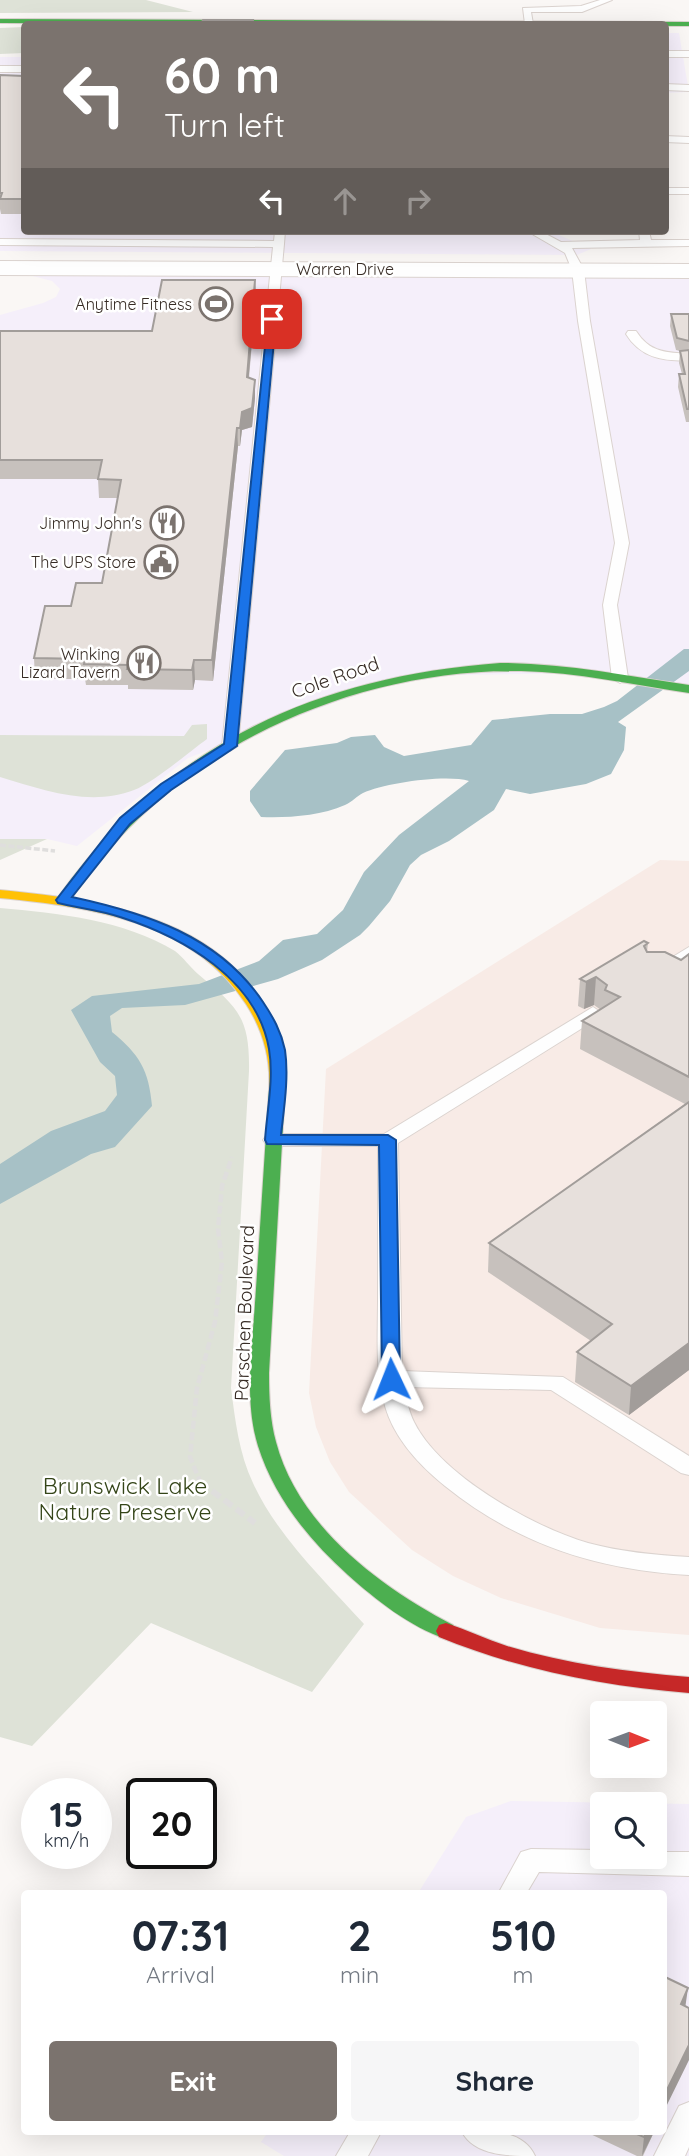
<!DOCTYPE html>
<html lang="en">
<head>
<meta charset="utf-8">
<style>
  :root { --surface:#fff; --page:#f6f6f7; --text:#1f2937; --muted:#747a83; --accent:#7b736e }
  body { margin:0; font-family:Quicksand,sans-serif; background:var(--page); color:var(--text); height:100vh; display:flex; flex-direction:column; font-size:26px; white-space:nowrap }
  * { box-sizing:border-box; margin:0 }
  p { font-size:23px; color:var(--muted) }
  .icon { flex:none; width:38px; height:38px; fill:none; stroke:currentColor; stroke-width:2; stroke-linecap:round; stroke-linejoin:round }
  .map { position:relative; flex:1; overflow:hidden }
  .details { position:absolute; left:21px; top:1890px; width:646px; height:245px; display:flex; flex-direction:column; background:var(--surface); border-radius:7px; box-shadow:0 7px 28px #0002 }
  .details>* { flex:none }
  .hud { position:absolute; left:21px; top:21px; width:648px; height:214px; border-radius:7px; box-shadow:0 7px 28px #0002; background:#7b736e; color:#fff; overflow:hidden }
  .needle { width:46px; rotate:91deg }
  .fabs { position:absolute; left:590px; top:1701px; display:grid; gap:14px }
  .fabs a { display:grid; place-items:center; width:77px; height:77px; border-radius:7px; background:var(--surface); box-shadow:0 7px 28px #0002; font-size:35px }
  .speed { position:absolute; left:21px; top:1778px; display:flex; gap:14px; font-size:35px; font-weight:700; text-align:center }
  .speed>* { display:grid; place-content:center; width:91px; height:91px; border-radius:50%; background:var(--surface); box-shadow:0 7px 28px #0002; line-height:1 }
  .speed small { font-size:18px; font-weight:400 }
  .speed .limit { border:4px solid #111; border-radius:10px; background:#fff; color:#111 }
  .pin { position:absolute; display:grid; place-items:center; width:60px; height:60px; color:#fff; margin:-30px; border-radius:14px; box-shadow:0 4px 10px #0006 }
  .me { position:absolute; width:77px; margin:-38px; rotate:358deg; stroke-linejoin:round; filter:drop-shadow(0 0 5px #0008) }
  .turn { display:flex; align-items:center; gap:24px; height:147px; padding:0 28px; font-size:32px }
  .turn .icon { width:91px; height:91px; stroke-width:2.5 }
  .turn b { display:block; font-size:49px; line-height:60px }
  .lanes { display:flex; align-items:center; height:66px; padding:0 28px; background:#0003; justify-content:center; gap:35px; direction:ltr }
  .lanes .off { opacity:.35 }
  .eta { display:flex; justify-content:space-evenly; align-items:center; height:119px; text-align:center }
  .eta b { font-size:42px; font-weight:700; line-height:49px }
  .cta { display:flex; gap:14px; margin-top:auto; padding:14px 28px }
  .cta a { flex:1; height:80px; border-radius:7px; background:var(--accent); color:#fff; font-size:28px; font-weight:700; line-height:80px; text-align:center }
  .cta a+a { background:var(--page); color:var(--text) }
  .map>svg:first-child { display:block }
  .commercial { fill:#f5effa; fill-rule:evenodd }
  .medical { fill:#f8ebe6 }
  .green { fill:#dee2d7 }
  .water { fill:#a7c1c6 }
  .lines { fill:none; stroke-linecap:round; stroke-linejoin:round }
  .lane-casing { stroke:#dbd3cf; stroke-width:2 }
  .street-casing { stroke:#dbd3cf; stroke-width:2 }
  .fast-casing { stroke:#dbd3cf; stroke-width:2 }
  .slow-casing { stroke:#dbd3cf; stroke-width:2 }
  .jam-casing { stroke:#dbd3cf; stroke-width:2 }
  .path-far2 { stroke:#dfdedd; stroke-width:3.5; stroke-dasharray:6 2.5; stroke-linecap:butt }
  .path-far1 { stroke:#dfdedd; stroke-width:4.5; stroke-dasharray:8 3.5; stroke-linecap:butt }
  .path { stroke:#dfdedd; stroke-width:6; stroke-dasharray:10 5; stroke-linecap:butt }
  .lane { fill:#fefefe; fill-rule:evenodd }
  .street { fill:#fefefe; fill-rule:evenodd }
  .fast { fill:#4caf50; fill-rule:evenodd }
  .slow { fill:#ffc107; fill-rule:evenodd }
  .jam { fill:#c62828; fill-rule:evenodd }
  .wall { fill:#c7c1bd }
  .shaded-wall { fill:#a29d9a }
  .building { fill:#e7e0dc; stroke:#a29d9a; stroke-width:2 }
  .route { fill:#1a73e8; stroke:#114b97; stroke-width:2 }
  .labels { text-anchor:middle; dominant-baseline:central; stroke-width:5; stroke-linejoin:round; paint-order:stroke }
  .far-street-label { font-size:16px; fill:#372c25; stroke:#fff }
  .far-poi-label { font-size:16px; fill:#372c25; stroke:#fff; text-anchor:end }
  .street-label { font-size:19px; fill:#372c25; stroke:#fff }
  .near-park-label { font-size:23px; fill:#344518; stroke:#fff }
</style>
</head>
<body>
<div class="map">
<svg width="689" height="2156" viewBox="0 0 689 2156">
  <rect width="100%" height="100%" fill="#faf7f5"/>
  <path class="commercial" d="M665,33H679L689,92L665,93Z
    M0,57H24V231H550L591,249L577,255L0,251Z
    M689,271V689L593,673L405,676L188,758L77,846L47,839H0V315L43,303L56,297L60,289L52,281L25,274Z
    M511,1801L689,1804V2156H284L261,2142L268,2132H663V1894L418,1893L466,1817ZM602,1804H654V1857H602Z"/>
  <path class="medical" d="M660,860L689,861V1635L600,1628L501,1598L453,1576L412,1550L349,1492L330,1462L316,1427L309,1393L326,1069Z"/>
  <path class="green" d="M0,0H146L193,12L0,13Z
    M24,27V53L0,54V28Z
    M207,724V739C189,752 153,783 134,790C90,807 43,790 0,777V735L184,736L192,725Z
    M0,839H47L0,860Z
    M0,908C58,913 124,920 175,951C183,957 190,967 198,974C237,1007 250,1016 249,1071L231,1388C235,1419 239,1454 253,1483C278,1537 324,1580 364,1624L312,1692L151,1623L32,1746L0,1737Z"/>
  <path class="water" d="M684,649H689V671L618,722L626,727L624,750L611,774L586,784L530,794L506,789L494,810L449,841L421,855L410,865L390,901L369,926L360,935L322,960L278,979L185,1005L122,1008L110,1016L112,1032C139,1054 149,1070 152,1106L115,1147L91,1154L0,1204V1164L51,1131L105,1111L117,1095L115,1076L100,1062L71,1010L92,996L199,984L259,961L283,940L317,934L343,910L364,872L399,835L469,781C446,774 385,783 363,793C357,796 352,802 345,805C320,816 287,818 261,817L250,801V791L285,750L337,743L351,737L375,735L384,747L404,756L471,745L492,720L550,714H582L604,707L617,701Z"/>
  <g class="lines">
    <defs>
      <path id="lane" d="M600,0H612L582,12H531L533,24H525L523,8L581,6Z
        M665,51H689V57H665Z
        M0,66H24V72H0Z
        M665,84L689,85V91L665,90Z
        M665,136L689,137V143L665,142Z
        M665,188H689V194H665Z
        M275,231H285L284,244L238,746L230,751L222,746L273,247L0,245V239L274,241Z
        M527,231H540L561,242L640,240L639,231H649L651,240H689V246L572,248L584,270L590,321L629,543L617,605L628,678L620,683L612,678L603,605L615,543L578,321L572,270L565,253Z
        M628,331H636C650,353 666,352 689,354V360C663,362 640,357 626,334Z
        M689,947V960L663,976H651L648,972Z
        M593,1007L602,1013L600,1017L398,1143L402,1371L563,1377L689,1456V1475L681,1473L551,1390L404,1387V1391C407,1401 409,1412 414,1422C440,1475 533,1527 588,1543C621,1552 655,1555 689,1557V1575C597,1570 517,1544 445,1486C419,1465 394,1438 385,1406C375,1372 378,1335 378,1300C378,1249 378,1198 378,1146H273L266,1144L263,1140L266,1136L273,1134H384Z
        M531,1849L602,1850V1857H654V1852H689V1876L539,1872L526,1894H498L521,1852Z
        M689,2102V2147L685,2156H654L679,2106Z
        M350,2132H381L368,2156H336Z
        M462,2132C487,2130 523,2129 535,2156C509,2156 475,2156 462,2132Z"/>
      <path id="street" d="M0,261L689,264V278L0,275Z"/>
      <path id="fast" d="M0,19L689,22V26L0,23Z
        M500,663C564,663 626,676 689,685V693C633,685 577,672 521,671C383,669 239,722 139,818C112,843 90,873 68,903L63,904L56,900C165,745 314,677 500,663Z
        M277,1085L285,1090L269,1373C269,1397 270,1420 276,1442C298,1526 380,1587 453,1625L456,1631L453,1637L446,1639C410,1627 376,1600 348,1575C309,1540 274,1497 258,1446C244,1400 252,1350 255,1303C260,1232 264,1161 269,1090Z"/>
      <path id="slow" d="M0,890C105,900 233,919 276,1031C282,1048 291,1076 283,1093L277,1095L269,1090C271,1059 263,1030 246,1004C193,921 91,907 0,898Z"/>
      <path id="jam" d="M446,1623C467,1630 486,1639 507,1646C566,1664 628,1672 689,1677V1693C602,1686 520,1670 439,1637L436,1631L439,1625Z"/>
    </defs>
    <use href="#lane" class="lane-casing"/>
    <use href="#street" class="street-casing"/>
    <use href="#fast" class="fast-casing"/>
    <use href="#slow" class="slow-casing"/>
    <use href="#jam" class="jam-casing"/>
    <path class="path-far2" d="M0,845L55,851"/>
    <path class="path-far1" d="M201,1484L190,1457L197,1388L215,1322L222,1262L218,1229L222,1186L232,1157"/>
    <path class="path" d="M200,1482L255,1523"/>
    <use href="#lane" class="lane"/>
    <use href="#street" class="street"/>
    <use href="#fast" class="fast"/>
    <use href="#slow" class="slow"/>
    <use href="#jam" class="jam"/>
  </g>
  <path class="wall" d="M0,75L24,76V214H1L0,209Z
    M255,280L256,297L249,378L255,398L252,427L242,430L240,446H238L213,681L195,680L193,690L128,689V685H86L85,679H35L34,658L71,606L102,583L118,498H99L98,479H0V331H152Z
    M671,314H689V422H686L678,387L679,374H682L679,363L680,351L676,350L670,326Z
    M648,943L647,952L681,960L689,954V1370L629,1415L575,1382L577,1352L591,1341L488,1272L489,1243L685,1104L580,1049L582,1021L601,1010L594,1005L584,1009L578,1006L580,979Z
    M586,2132H654L643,2156H637Z"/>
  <path class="shaded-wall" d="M255,280L256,297L247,395V377Z
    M255,380V398L252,427L242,430L240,446V428L242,412Z
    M237,428L238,446L213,681L212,660Z
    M194,660L195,680L193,690L192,670Z
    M596,977L594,1005L584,1009L586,982Z
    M689,1343V1370L629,1415L631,1386Z
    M688,1988L685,2009L681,2004Z
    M689,2045V2060L663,2113V2098Z
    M647,2132H654L642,2156L644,2137Z"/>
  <path class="building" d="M203,20H253L252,24H201Z
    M0,75L24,76V199H0L2,193H0Z
    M162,280H255L247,377L255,380L252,408L242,412L240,428H237L212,660H194L192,670L127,669L128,665L84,664L85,659L34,658L45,606H71L76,583H102L121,480L98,479L102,460H0V331H152Z
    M671,314H689V341L677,338Z
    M689,350V409H687L679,374H685L680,351Z
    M644,941L648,943L644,946L647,952H665L681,960L689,954V1077L582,1021L620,997L605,990L607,985L596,977L586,982L580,979Z
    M689,1102V1343L631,1386L577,1352L612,1324L489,1243Z
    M663,1976L688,1988L681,2004L689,2008V2045L663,2098Z
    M632,2132H647L644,2137Z"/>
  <path class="route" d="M268,317L276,319L237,746L171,790L130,824L72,897C146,913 219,936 263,1002C273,1017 281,1031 285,1050C289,1077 284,1108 281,1135H388L396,1140L400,1379L398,1384H385L382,1379L379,1145L267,1144L265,1140C267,1111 274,1078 269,1049C257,979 183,937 120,917C100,910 78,908 58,903L56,900L120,818L161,784L224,744Z"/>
  <defs>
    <symbol id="stadium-ring" viewBox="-11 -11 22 22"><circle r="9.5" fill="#fff" stroke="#7b736e" stroke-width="1.5"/><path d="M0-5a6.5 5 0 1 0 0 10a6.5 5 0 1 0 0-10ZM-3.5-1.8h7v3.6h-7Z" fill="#7b736e"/></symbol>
    <symbol id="restaurant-ring" viewBox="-11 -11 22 22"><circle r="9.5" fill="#fff" stroke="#7b736e" stroke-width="1.5"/><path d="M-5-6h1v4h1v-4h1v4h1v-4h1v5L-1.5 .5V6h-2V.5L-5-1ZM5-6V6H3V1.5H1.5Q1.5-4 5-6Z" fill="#7b736e"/></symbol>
    <symbol id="civic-ring" viewBox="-11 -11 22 22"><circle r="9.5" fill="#fff" stroke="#7b736e" stroke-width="1.5"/><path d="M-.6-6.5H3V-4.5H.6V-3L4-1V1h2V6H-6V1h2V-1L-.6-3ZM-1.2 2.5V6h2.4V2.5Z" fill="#7b736e"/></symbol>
  </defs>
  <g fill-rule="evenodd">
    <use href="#stadium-ring" x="197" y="285" width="38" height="38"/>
    <use href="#restaurant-ring" x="148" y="504" width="38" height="38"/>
    <use href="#civic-ring" x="142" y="543" width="38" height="38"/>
    <use href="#restaurant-ring" x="125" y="644" width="38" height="38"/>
  </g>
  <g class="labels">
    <g class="far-street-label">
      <text x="345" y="269">Warren Drive</text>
    </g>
    <g class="far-poi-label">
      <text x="192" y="304">Anytime Fitness</text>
      <text x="142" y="523">Jimmy John's</text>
      <text x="136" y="562">The UPS Store</text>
      <text x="120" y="654">Winking<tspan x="120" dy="18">Lizard Tavern</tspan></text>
    </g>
    <g class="street-label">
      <text transform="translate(335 677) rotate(-19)">Cole Road</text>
      <text transform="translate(244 1313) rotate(-88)">Parschen Boulevard</text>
    </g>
    <g class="near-park-label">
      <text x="125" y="1485">Brunswick Lake<tspan x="125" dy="26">Nature Preserve</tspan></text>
    </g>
  </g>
</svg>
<div class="fabs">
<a><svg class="needle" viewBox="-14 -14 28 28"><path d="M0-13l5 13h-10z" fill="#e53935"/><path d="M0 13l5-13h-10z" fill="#747a83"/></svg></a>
<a><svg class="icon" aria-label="search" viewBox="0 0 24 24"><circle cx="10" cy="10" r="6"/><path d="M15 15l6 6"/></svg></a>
</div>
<div class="speed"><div>15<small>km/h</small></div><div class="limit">20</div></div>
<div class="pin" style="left:272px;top:319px;background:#d93025"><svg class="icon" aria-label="arrive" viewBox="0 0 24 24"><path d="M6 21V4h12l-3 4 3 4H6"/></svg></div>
<svg class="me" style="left:391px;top:1379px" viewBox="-20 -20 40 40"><path d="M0-17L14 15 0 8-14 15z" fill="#1a73e8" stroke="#fff" stroke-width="4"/></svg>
<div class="hud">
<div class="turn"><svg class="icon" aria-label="left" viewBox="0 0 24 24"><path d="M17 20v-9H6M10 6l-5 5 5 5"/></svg><div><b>60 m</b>Turn left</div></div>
<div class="lanes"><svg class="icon" aria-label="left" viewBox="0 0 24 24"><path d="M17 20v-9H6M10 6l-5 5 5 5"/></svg><svg class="icon off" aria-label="ahead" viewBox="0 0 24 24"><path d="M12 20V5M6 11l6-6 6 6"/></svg><svg class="icon off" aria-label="right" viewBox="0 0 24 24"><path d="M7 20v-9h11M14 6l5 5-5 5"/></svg></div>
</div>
<section class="details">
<div class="eta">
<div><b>07:31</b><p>Arrival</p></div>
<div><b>2</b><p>min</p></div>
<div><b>510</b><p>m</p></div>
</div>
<div class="cta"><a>Exit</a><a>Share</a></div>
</section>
</div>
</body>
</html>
